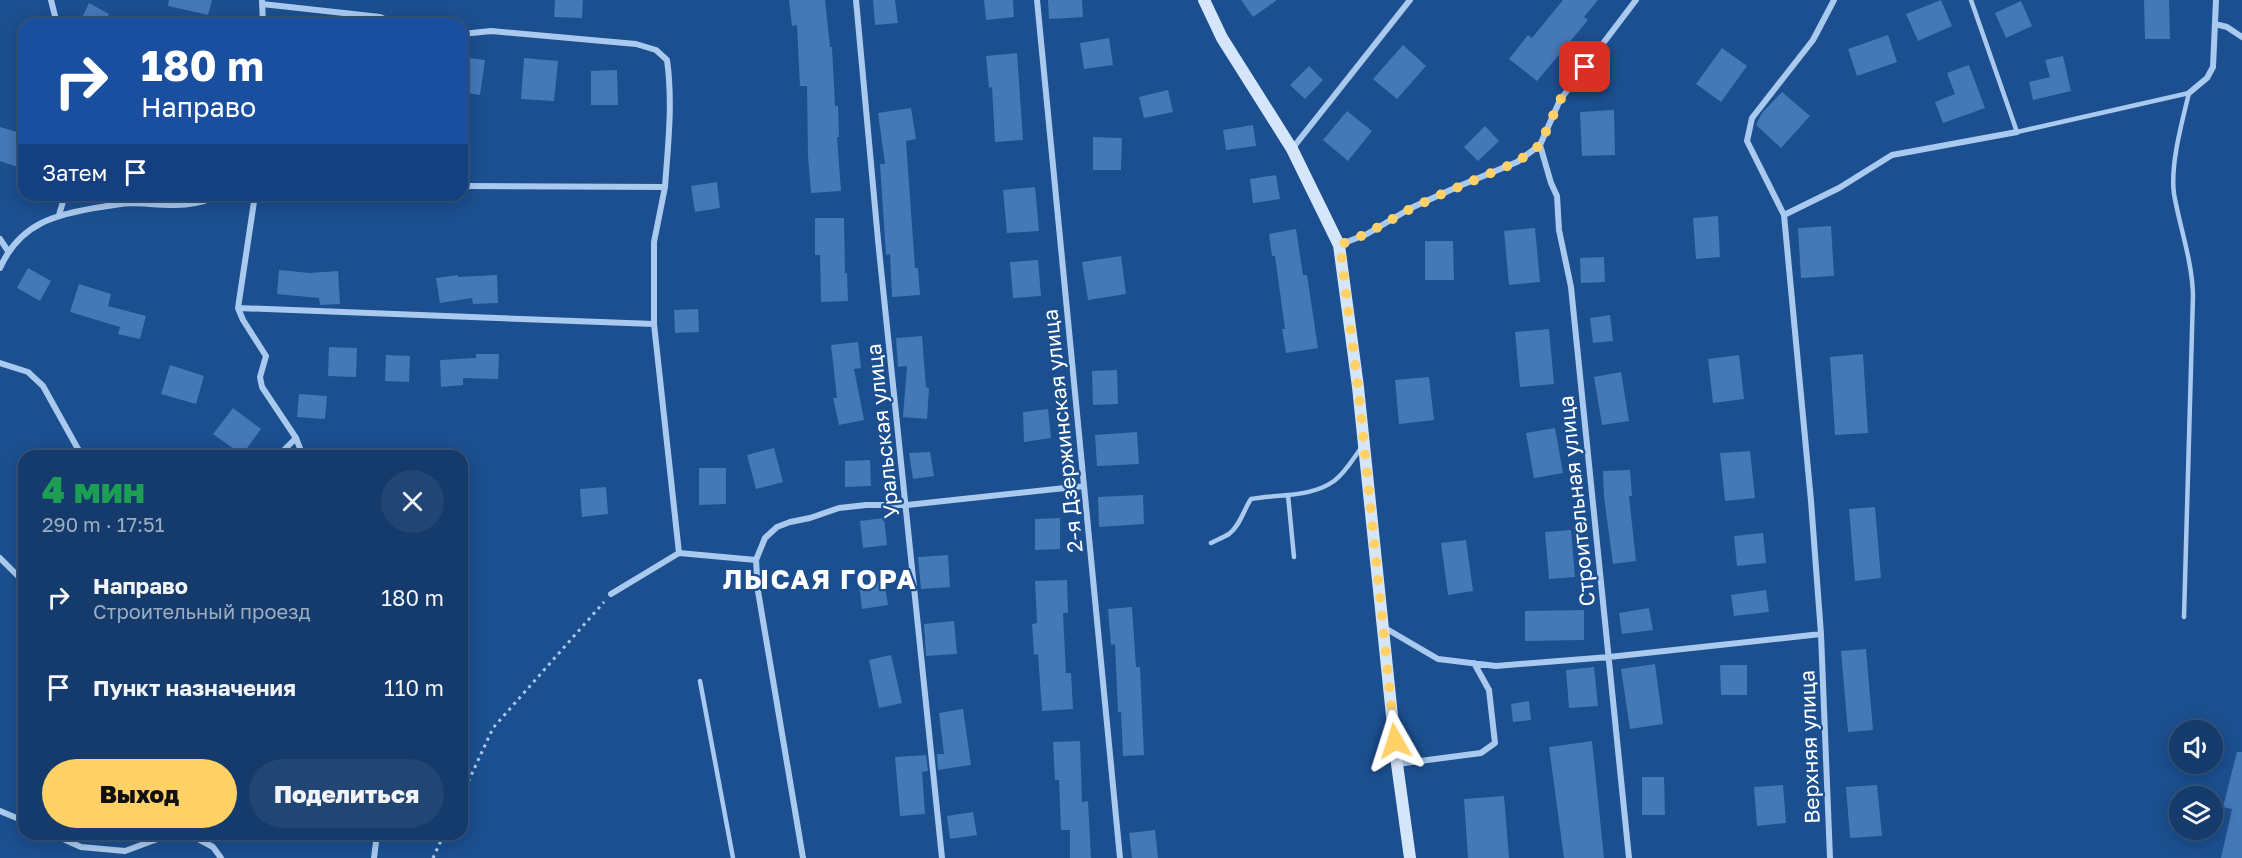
<!DOCTYPE html>
<html lang="ru">
<head>
<meta charset="utf-8">
<style>
  :root { --surface:#143b6b; --page:#214673; --text:#f1f3f6; --muted:#9dadc1; --line:#33557e; --accent:#ffd166 }
  body { margin:0; font-family:"Golos Text",sans-serif; background:var(--page); color:var(--text); height:100vh; display:flex; flex-direction:column; font-size:22px; white-space:nowrap }
  * { box-sizing:border-box; margin:0 }
  p { font-size:20px; color:var(--muted) }
  .icon { flex:none; width:33px; height:33px; fill:none; stroke:currentColor; stroke-width:2; stroke-linecap:round; stroke-linejoin:round }
  .map { position:relative; flex:1; overflow:hidden }
  .panel { position:absolute; left:18px; top:450px; width:450px; height:390px; display:flex; flex-direction:column; background:var(--surface); border-radius:18px; box-shadow:0 3px 15px #0003,0 0 0 2px var(--line) }
  .panel>* { flex:none }
  .banner { position:absolute; left:18px; top:18px; width:450px; height:183px; border-radius:18px; box-shadow:0 3px 15px #0003,0 0 0 2px var(--line); background:#1a4fa0; color:#fff; overflow:hidden }
  .controls { position:absolute; left:2169px; top:720px; display:grid; gap:12px }
  .controls a { display:grid; place-items:center; width:54px; height:54px; border-radius:50%; background:var(--surface); box-shadow:0 3px 15px #0003,0 0 0 2px var(--line); font-size:30px }
  .pin { position:absolute; display:grid; place-items:center; width:51px; height:51px; color:#fff; margin:-26px; border-radius:12px; box-shadow:0 3px 9px #0006 }
  .me { position:absolute; width:66px; margin:-33px; rotate:354deg; stroke-linejoin:round; filter:drop-shadow(0 0 4px #0008) }
  .turn { display:flex; align-items:center; gap:21px; height:126px; padding:0 24px; font-size:27px }
  .turn .icon { width:78px; height:78px; stroke-width:2.5 }
  .turn b { display:block; font-size:42px; line-height:51px }
  .then { display:flex; align-items:center; height:57px; padding:0 24px; background:#0003; gap:12px; font-size:22px }
  .round { display:grid; place-items:center; flex:none; width:63px; height:63px; border-radius:32px; background:var(--page) }
  .head { display:flex; align-items:center; justify-content:space-between; height:102px; padding:0 24px }
  h1 { font-size:36px; font-weight:800; line-height:45px; color:#1e9e55 }
  .cta { display:flex; gap:12px; margin-top:auto; padding:12px 24px }
  .cta a { flex:1; height:69px; border-radius:36px; background:var(--accent); color:#111; font-size:24px; font-weight:800; line-height:69px; text-align:center }
  .cta a+a { background:var(--page); color:var(--text) }
  ul { padding:0; list-style:none }
  li { display:flex; align-items:center; gap:18px; height:90px; padding:0 24px }
  li div { flex:1 }
  li b { display:block; font-size:22px }
  li em { font-style:normal }
  .map>svg:first-child { display:block }
  .building { fill:#4478b7 }
  .lines { fill:none; stroke-linecap:round; stroke-linejoin:round }
  .path { stroke:#a9c9ee; stroke-width:3; stroke-dasharray:3 4.5; stroke-linecap:butt }
  .lane { stroke:#a9c9ee; stroke-width:4.5 }
  .street { stroke:#a9c9ee; stroke-width:6 }
  .secondary { stroke:#d6e6fa; stroke-width:12 }
  .route { stroke:#ffd166; stroke-width:10; stroke-dasharray:0 18 }
  .labels { text-anchor:middle; dominant-baseline:central; stroke-width:4.5; stroke-linejoin:round; paint-order:stroke }
  .street-label { font-size:21px; fill:#fff; stroke:#1b4f8f }
  .district-label { font-size:27px; font-weight:bold; letter-spacing:1.5px; fill:#fff; stroke:#1b4f8f }
</style>
</head>
<body>
<div class="map">
<svg width="2242" height="858" viewBox="0 0 2242 858">
  <rect width="100%" height="100%" fill="#1b4f8f"/>
  <path class="building" d="M169,0H212L208,15L168,6Z
    M555,0H583L582,18L554,17Z
    M789,0H825L830,47H832L835,106H838L839,137H837L841,191L811,193L808,156L807,86H800L797,25L792,26Z
    M873,0H895L898,23L875,25Z
    M984,0H1013L1014,17L986,20Z
    M1048,0H1082L1083,17L1049,19Z
    M1241,0H1277L1253,17Z
    M1563,0H1598L1584,17L1588,20L1537,81L1509,59L1528,35L1532,38Z
    M1941,0L1952,26L1918,41L1906,14Z
    M2144,0H2169L2170,39H2145Z
    M2021,1L2032,26L2006,38L1995,13Z
    M89,3L109,14L104,24H79Z
    M1888,35L1897,62L1857,76L1848,49Z
    M1109,38L1113,65L1084,69L1080,43Z
    M1403,45L1426,66L1397,99L1373,79Z
    M1722,48L1747,66L1721,102L1696,84Z
    M1017,53L1023,140L995,142L992,87L989,88L986,56Z
    M2063,56L2071,91L2033,100L2029,82L2050,77L2045,60Z
    M462,57L485,60L480,95L462,92Z
    M524,58L558,61L554,101L521,99Z
    M1969,65L1985,108L1943,123L1935,102L1955,94L1947,73Z
    M1309,66L1323,80L1305,99L1290,85Z
    M617,70L618,105H591V71Z
    M1168,90L1173,112L1144,118L1139,97Z
    M1782,92L1810,116L1781,148L1756,125L1762,113Z
    M911,108L916,139L906,141L915,268H918L920,295L892,297L890,254L886,255L880,164H885L878,113Z
    M1614,110L1615,155L1582,156L1580,112Z
    M1347,111L1372,131L1348,161L1323,140Z
    M1253,125L1256,146L1226,150L1223,130Z
    M1485,126L1499,141L1478,161L1464,147Z
    M0,127L24,134V148L18,167L0,161Z
    M1093,137L1122,138L1121,170H1093Z
    M1276,175L1280,199L1253,203L1250,179Z
    M717,182L720,208L695,212L691,186Z
    M1035,187L1039,231L1007,233L1003,190Z
    M1718,216L1720,257L1696,259L1693,218Z
    M815,218H844L845,273H847L848,301L821,302L820,255H815Z
    M1831,226L1834,276L1801,278L1798,228Z
    M1535,228L1540,282L1509,285L1504,231Z
    M1296,229L1303,275H1307L1318,348L1286,353L1282,329H1285L1275,256H1272L1269,234Z
    M1425,241H1453L1454,280H1425Z
    M1121,256L1126,294L1088,300L1082,262Z
    M1604,257L1605,282L1581,283L1580,258Z
    M1038,260L1041,296L1013,298L1010,262Z
    M28,268L51,281L40,301L17,288Z
    M279,270L310,273L338,271L340,304L320,305L319,298L277,294Z
    M458,275V277L497,275L498,303L473,304L472,298L440,303L436,278Z
    M79,284L111,294L108,306L146,316L140,339L118,334L120,327L70,312Z
    M698,309L699,332L675,333L674,310Z
    M1610,315L1613,341L1593,343L1590,318Z
    M1549,329L1554,384L1520,387L1515,332Z
    M922,336L926,387L929,388L927,419L903,417L907,366L898,367L896,338Z
    M858,342L861,368L854,369L864,420L839,425L833,398H837L831,345Z
    M329,347L357,348L356,377L328,376Z
    M476,354H499L498,379L463,378V385L441,387L440,360L476,358Z
    M1863,354L1868,433L1835,435L1830,357Z
    M386,355L410,356L409,382L385,381Z
    M1739,355L1744,399L1713,403L1708,359Z
    M170,365L204,376L196,404L161,394Z
    M1117,370L1118,404L1093,405L1092,371Z
    M1621,372L1629,421L1602,425L1594,377Z
    M1429,377L1434,420L1399,424L1395,380Z
    M299,394L327,396L325,419L297,417Z
    M233,408L261,429L242,455L213,434Z
    M1048,409L1051,438L1024,442L1023,412Z
    M1555,428L1563,473L1534,478L1526,433Z
    M1137,432L1139,464L1097,466L1095,435Z
    M774,448L783,482L756,489L747,455Z
    M1750,451L1755,498L1725,501L1720,453Z
    M930,452L934,476L913,479L909,453Z
    M870,460L871,486L845,487V461Z
    M699,468H726V504L699,505Z
    M1630,470L1632,496H1629L1636,561L1613,564L1604,497L1603,471Z
    M606,487L608,514L582,517L580,489Z
    M1143,495L1144,524L1099,527L1098,497Z
    M1875,507L1881,578L1855,581L1849,509Z
    M884,518L887,545L863,548L860,521Z
    M1060,518V549L1035,550V519Z
    M1571,530L1575,577L1549,579L1545,532Z
    M1763,533L1766,563L1737,566L1734,536Z
    M1466,540L1473,591L1448,595L1441,543Z
    M948,555L950,587L921,589L918,557Z
    M884,580L888,605L862,609L859,584Z
    M1067,580L1068,613H1063L1066,673H1071L1073,709L1042,711L1038,654L1034,655L1032,624L1037,623L1035,581Z
    M1766,590L1769,612L1734,616L1731,595Z
    M1132,607L1136,667H1140L1144,755L1123,756L1121,712H1118L1115,644L1111,645L1108,609Z
    M1649,608L1653,630L1622,634L1619,613Z
    M1584,610V640L1525,641V611Z
    M954,621L957,654L926,656L924,624Z
    M1866,649L1873,730L1848,732L1841,651Z
    M891,655L902,703L879,708L869,660Z
    M1655,664L1663,724L1630,729L1621,669Z
    M1720,665H1747V695H1721Z
    M1594,667L1598,706L1569,708L1566,670Z
    M1529,701L1531,720L1513,722L1511,704Z
    M963,709L971,765L938,770L937,754H944L939,713Z
    M1080,741L1082,802L1088,801L1091,858H1070V830H1061L1059,780H1055L1053,742Z
    M1592,741L1604,858H1564L1549,747Z
    M2237,752H2242V858H2221L2232,809L2223,807Z
    M926,755L928,771L922,772L925,814L900,816L895,757Z
    M1642,777H1664L1665,815H1642Z
    M1783,785L1786,823L1757,826L1754,787Z
    M1877,785L1882,836L1850,838L1846,787Z
    M1504,796L1509,858H1468L1464,799Z
    M973,812L977,835L950,839L947,816Z
    M1155,830L1158,858H1132L1129,833Z"/>
  <g class="lines">
    <path class="path" d="M462,795L493,728L604,602
      M433,858L444,834"/>
    <path class="lane" d="M1971,0L2017,132L2189,93C2182,122 2170,165 2174,194C2180,228 2192,260 2193,295L2184,617
      M1288,495L1294,557
      M1211,543C1217,540 1224,537 1229,534C1240,526 1244,509 1251,499C1278,494 1310,498 1334,481C1345,473 1353,459 1361,448
      M700,681L733,858"/>
    <path class="street" d="M51,0L57,24
      M856,0L878,240L942,858
      M1037,0L1120,858
      M262,1L263,24
      M262,4L380,17L395,24
      M2215,24L2227,27L2242,37
      M462,34L491,31L636,44L656,50L667,60C673,102 668,145 665,187
      M2189,93L2207,78L2213,67L2216,0
      M1540,145L1551,183L1557,196L1559,230L1571,287L1629,858
      M1292,149L1410,0
      M462,186L665,187L654,242V324L679,553L611,594
      M255,195L238,308L243,320L266,356L260,377L262,387L296,438L303,456
      M59,215L65,195
      M1784,215L1839,188L1892,155L2017,132
      M0,239L8,251
      M1339,245L1367,234L1411,208L1457,187L1517,162L1540,145L1560,100L1636,0
      M0,268C20,223 56,214 101,207C111,206 122,203 133,203C162,204 192,210 219,195
      M238,308L654,324
      M0,363L28,372L43,386L78,449L87,456
      M278,456L296,438
      M679,553L756,560
      M0,558L24,582
      M1385,628L1438,659L1496,666L1609,657L1821,634L1811,501L1784,215L1747,141L1752,118L1813,40L1834,0
      M1821,634L1830,858
      M1397,764L1481,753L1495,743L1489,690L1474,663
      M0,811L24,821
      M52,834L81,847L125,851L171,834
      M189,834L213,847L221,858
      M374,858L377,834
      M803,858L758,591L756,560L765,538L777,527L790,522L810,518L839,508L866,505H907L1084,486"/>
    <path class="secondary" d="M1204,0L1222,38L1292,149L1339,245L1358,387L1397,764L1410,858"/>
  </g>
  <g class="lines">
    <path class="route" d="M1395,741L1358,387L1340,245L1366,234L1412,208L1442,194L1517,162L1540,145L1560,100L1585,67"/>
  </g>
  <g class="labels">
    <g class="street-label">
      <text transform="translate(882 431) rotate(-96)">Уральская улица</text>
      <text transform="translate(1062 431) rotate(-96)">2-я Дзержинская улица</text>
      <text transform="translate(1576 501) rotate(-96)">Строительная улица</text>
      <text transform="translate(1809 747) rotate(-92)">Верхняя улица</text>
    </g>
    <g class="district-label">
      <text x="820" y="579">ЛЫСАЯ ГОРА</text>
    </g>
  </g>
</svg>
<div class="controls">
<a><svg class="icon" aria-label="sound" viewBox="0 0 24 24"><path d="M4 9h4l5-4v14l-5-4H4zM17 9q2 3 0 6"/></svg></a>
<a><svg class="icon" aria-label="layers" viewBox="0 0 24 24"><path d="M12 4l9 5-9 5-9-5zM3 14l9 5 9-5"/></svg></a>
</div>
<div class="pin" style="left:1585px;top:67px;background:#d93025"><svg class="icon" aria-label="arrive" viewBox="0 0 24 24"><path d="M6 21V4h12l-3 4 3 4H6"/></svg></div>
<svg class="me" style="left:1395px;top:741px" viewBox="-20 -20 40 40"><path d="M0-17L14 15 0 8-14 15z" fill="#ffd166" stroke="#fff" stroke-width="4"/></svg>
<div class="banner">
<div class="turn"><svg class="icon" aria-label="right" viewBox="0 0 24 24"><path d="M7 20v-9h11M14 6l5 5-5 5"/></svg><div><b>180 m</b>Направо</div></div>
<div class="then">Затем<svg class="icon" aria-label="arrive" viewBox="0 0 24 24"><path d="M6 21V4h12l-3 4 3 4H6"/></svg></div>
</div>
<section class="panel">
<div class="head"><div><h1>4 мин</h1><p>290 m · 17:51</p></div><a class="round"><svg class="icon" aria-label="close" viewBox="0 0 24 24"><path d="M6 6l12 12M18 6L6 18"/></svg></a></div>
<ul>
<li><svg class="icon" aria-label="right" viewBox="0 0 24 24"><path d="M7 20v-9h11M14 6l5 5-5 5"/></svg><div><b>Направо</b><p>Строительный проезд</p></div><em>180 m</em></li>
<li><svg class="icon" aria-label="arrive" viewBox="0 0 24 24"><path d="M6 21V4h12l-3 4 3 4H6"/></svg><div><b>Пункт назначения</b></div><em>110 m</em></li>
</ul>
<div class="cta"><a>Выход</a><a>Поделиться</a></div>
</section>
</div>
</body>
</html>
